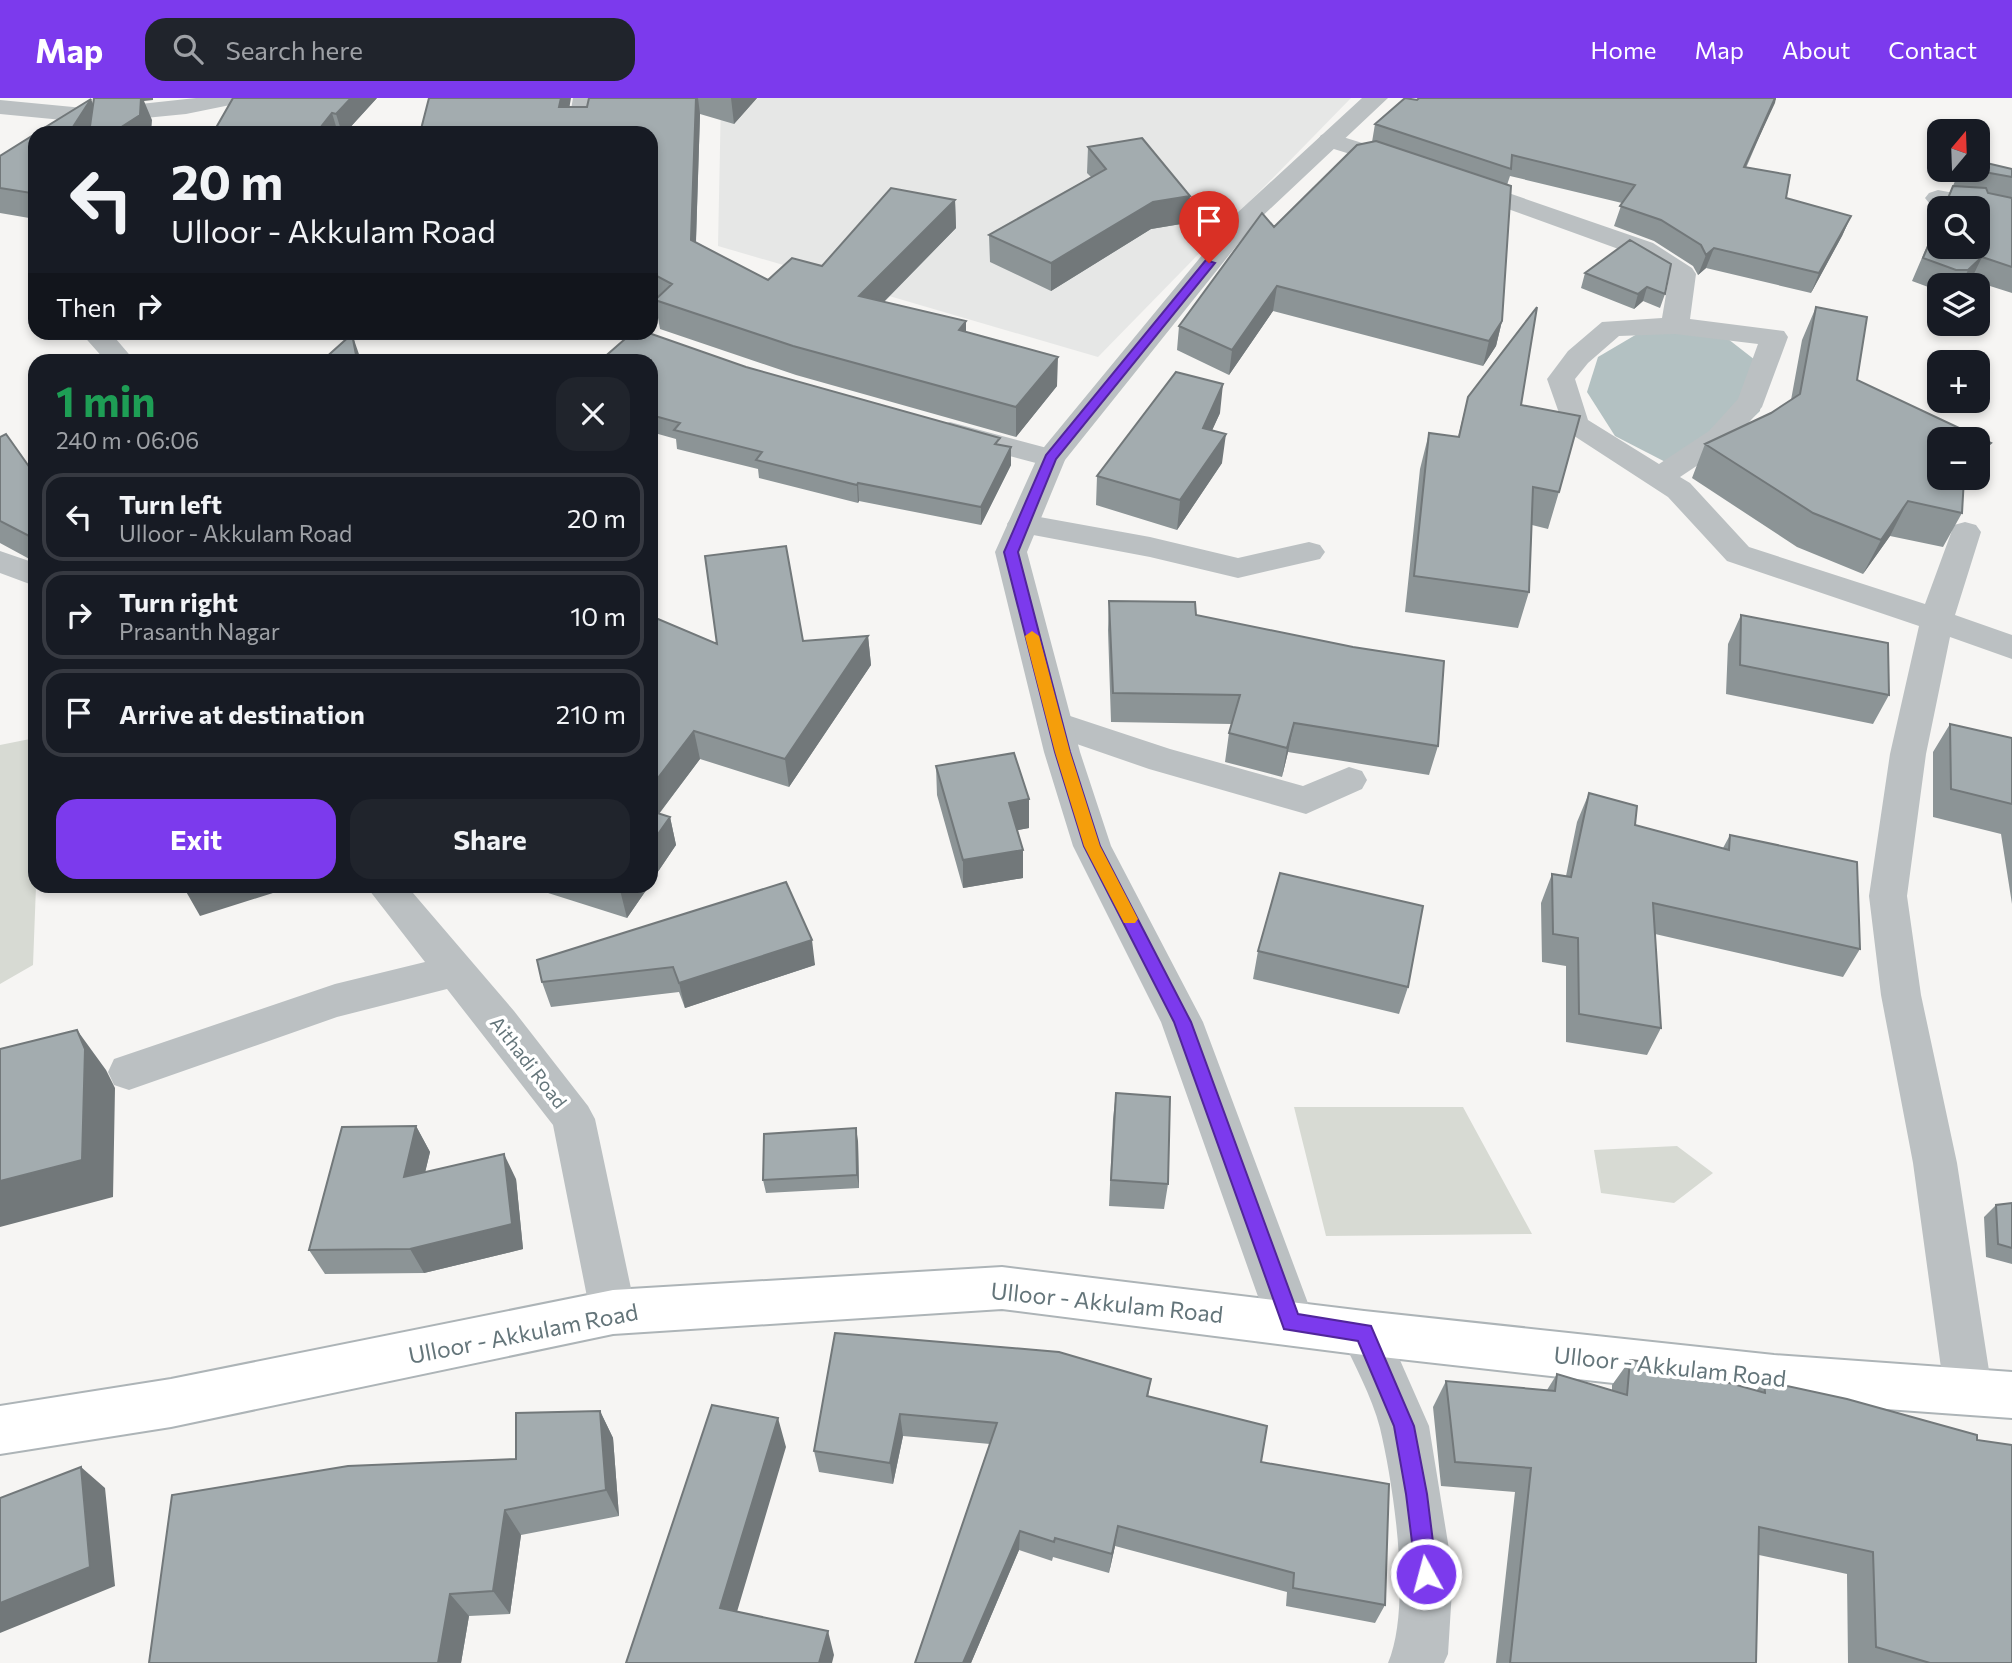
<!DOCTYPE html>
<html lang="en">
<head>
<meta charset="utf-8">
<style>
  :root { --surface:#171b24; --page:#20242c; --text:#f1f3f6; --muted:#9ea1a6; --line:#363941; --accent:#7c3aed }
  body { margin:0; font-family:Commissioner,sans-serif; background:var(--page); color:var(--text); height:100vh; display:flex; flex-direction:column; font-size:26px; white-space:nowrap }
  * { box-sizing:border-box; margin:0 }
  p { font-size:23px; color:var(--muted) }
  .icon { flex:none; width:38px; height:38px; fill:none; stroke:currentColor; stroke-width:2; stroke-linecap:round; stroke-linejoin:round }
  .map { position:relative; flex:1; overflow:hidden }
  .sheet { position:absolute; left:28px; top:256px; width:630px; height:539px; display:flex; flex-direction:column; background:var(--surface); border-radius:21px; box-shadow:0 4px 10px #0003 }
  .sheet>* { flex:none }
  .hud { position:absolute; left:28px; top:28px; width:630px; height:214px; border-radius:21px; box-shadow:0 4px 10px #0003; background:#171b24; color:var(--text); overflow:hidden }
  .needle { width:46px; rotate:19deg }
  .fabs { position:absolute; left:1927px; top:21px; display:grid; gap:14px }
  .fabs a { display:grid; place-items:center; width:63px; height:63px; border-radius:14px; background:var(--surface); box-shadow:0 4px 10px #0003; font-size:35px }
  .pin { position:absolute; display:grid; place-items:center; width:60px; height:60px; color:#fff; margin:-72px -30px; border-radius:50% 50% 50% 0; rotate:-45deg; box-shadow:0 0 7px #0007 }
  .pin .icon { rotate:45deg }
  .me { position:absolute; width:77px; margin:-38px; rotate:353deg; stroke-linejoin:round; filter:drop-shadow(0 0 5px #0008) }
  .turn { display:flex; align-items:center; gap:24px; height:147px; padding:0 28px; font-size:32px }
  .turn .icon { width:91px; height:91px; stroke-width:2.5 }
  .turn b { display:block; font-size:49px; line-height:60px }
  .then { display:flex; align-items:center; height:66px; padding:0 28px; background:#0003; gap:14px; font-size:26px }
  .round { display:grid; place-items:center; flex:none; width:74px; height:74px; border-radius:21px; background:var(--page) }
  .head { display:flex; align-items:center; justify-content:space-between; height:119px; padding:0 28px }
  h1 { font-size:42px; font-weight:700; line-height:52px; color:#1e9e55 }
  .cta { display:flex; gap:14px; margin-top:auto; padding:14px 28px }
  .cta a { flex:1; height:80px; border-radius:21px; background:var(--accent); color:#fff; font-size:28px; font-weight:700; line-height:80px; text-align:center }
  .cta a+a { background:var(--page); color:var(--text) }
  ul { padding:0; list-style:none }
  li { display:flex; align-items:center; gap:21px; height:88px; margin:0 14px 10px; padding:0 14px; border:4px solid var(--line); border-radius:21px }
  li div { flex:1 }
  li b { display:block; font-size:26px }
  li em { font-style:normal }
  header { display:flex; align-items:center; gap:42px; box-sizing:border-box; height:98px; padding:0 35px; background:var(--accent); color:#fff }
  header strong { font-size:33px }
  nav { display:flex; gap:38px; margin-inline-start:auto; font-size:24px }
  .search { width:490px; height:63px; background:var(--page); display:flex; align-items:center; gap:18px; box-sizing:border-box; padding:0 24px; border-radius:21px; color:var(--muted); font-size:26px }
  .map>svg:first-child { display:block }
  .built { fill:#e6e7e6 }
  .green { fill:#d7dad3 }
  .water { fill:#b3c1c2 }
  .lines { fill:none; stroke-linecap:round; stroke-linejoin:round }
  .secondary-casing { stroke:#adb4b7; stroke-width:4 }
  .minor { fill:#bbc0c2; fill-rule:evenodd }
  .tertiary { fill:#bbc0c2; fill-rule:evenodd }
  .secondary { fill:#fff; fill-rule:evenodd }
  .wall { fill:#8c9496 }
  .shaded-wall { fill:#72787a }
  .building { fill:#a3acaf; stroke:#72787a; stroke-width:2 }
  .route { fill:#7c3aed; stroke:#51269a; stroke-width:2 }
  .slow { fill:#f59e0b }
  .labels { text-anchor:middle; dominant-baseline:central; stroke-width:7; stroke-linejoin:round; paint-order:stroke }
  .street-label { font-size:19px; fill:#64757a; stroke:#fff }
  .near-street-label { font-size:23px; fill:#64757a; stroke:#fff }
</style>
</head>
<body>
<header>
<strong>Map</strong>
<div class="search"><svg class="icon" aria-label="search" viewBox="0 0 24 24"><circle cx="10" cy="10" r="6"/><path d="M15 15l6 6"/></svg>Search here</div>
<nav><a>Home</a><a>Map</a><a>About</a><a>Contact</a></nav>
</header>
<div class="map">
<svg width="2012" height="1565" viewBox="0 0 2012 1565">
  <rect width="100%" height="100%" fill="#f6f5f3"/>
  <path class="built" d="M721,0H1351L1098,259L718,148Z"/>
  <path class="green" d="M35,640L36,788L33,867L0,886V647Z
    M1294,1009H1463L1532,1136L1326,1138Z
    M1677,1048L1713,1075L1674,1105L1601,1095L1594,1052Z"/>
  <path class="water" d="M1649,229L1728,241L1764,269L1760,313L1724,348L1679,371L1615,338L1587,294L1598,259Z"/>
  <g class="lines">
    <defs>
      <path id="secondary" d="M1002,1169L1364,1213L1774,1257L2012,1274V1320L1774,1303L1364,1257L1002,1211L613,1236L171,1329L0,1356V1308L171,1281L613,1192Z"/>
    </defs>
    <use href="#secondary" class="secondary-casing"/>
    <path class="minor" d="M196,0H244L240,5L186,16L94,25L0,16V2L94,11Z
      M573,0H597L591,35H567Z
      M1330,35L1414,61L1417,66L1414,71L1405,73L1321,47L1318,42L1321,37Z
      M1462,79L1653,145L1692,170L1696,176L1690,221L1784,233L1788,239L1762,309L1731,345L1680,379L1690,385L1749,449L1925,506L1954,427L1965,424L1976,427L1981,434L1955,517L2012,537V561L1950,539L1926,656L1907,798L1921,897L1957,1065L1992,1292L1985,1308L1968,1315L1951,1308L1944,1292L1913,1065L1881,897L1869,798L1890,656L1919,528L1727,463L1668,399L1565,332L1547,281L1568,253L1602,224L1662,220L1669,179L1635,157L1453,91L1450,86L1453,81ZM1675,236L1758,246L1738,301L1709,333L1659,366L1588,322L1575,281L1588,265L1619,238Z
      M1938,92L2012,106V122L1978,115V110H1952L1929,105L1925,100L1929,95Z
      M80,234H110L134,262H105Z
      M950,324L1062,354L1066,360L1062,366L1051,369L939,339L935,333L939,327Z
      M1023,416L1150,439L1238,460L1309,444L1320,447L1325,454L1320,461L1238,480L1150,459L1012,433L1007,426L1012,419Z
      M0,453L35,465V488L0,475Z
      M1055,613L1170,651L1303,688L1349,669L1362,673L1367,682L1362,691L1306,716L1149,671L1042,634L1037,625L1042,616Z
      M366,788H407L514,913L588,1008L595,1021L636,1214L630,1229L613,1236L596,1229L590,1214L553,1027L447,891L337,919L129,992L114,987L108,974L114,961L335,886L425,864Z
      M1364,1213L1381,1219L1429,1328L1453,1476L1448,1556L1444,1565H1388C1412,1508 1394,1390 1380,1330C1372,1298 1353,1265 1340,1235L1347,1219Z"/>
    <path class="tertiary" d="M1362,0H1388L1254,126L1065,362L1027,454L1080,654L1111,748L1203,924L1315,1224L1308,1240L1291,1246L1274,1240L1267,1224L1161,924L1073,748L1044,654L995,454L1040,354L1236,116Z"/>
    <use href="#secondary" class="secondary"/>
  </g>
  <path class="wall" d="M377,0L345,35H213Z
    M589,0H757L734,26L700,16L696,145L768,182L822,168L955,102L956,130L884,204L966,223V234L1057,288L1016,339L796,277L660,231L655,203L651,201V35L569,9H587Z
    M1419,0H1776L1746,70L1786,100L1851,118L1842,138L1811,195L1706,170L1698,177L1693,168L1654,143L1614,128L1622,105L1510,78L1507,87L1502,223L1496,248L1483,268L1273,213L1229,277L1177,252L1179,228L1274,129L1372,44L1375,26Z
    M35,36V121L0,115V58Z
    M1088,49L1190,98L1187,125L1151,131L1051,193L990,164L989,137L1091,79L1087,75Z
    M2012,71V195L1971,182L1965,187H1939V193L1912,183L1939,120V149L1978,110H1943L1960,72Z
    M1630,142L1665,196L1660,210L1643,203L1634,211L1581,190L1585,175Z
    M1816,209L1857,282L1991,345L1978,369V341L1939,380H1972L1964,386L1962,415L1943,449L1890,438L1863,476L1797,449L1692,380L1705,346L1771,315L1791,302L1802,242Z
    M651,262L746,269L1000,347L1011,349V367L981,427L859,403L858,405L759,380L758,371L677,351L676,341L651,334Z
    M1468,299L1559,394L1548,431L1532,427L1529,494L1518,530L1405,514L1420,371L1429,335L1458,339Z
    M1220,315L1212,332L1222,365L1177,432L1096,407L1097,378Z
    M0,339L35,377V464L0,445Z
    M1109,503L1196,517L1438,648L1429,677L1288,654L1282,679L1225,664L1229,635L1232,626L1111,624L1108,532Z
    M1741,517L1889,597L1873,626L1726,596L1728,546Z
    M651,518L717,546L803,543L868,538L871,567L789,689L700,661L659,716L670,719L676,747L651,784Z
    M1950,626L2012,640V806L2001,736L1933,719V654Z
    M936,668L1029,701V730L1017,732L1023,752V780L963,790L937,697Z
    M1589,695L1635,727L1723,750L1730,737L1860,851L1843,879L1655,836L1661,930L1647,957L1566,944V868L1542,864L1541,805L1552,776L1566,778L1577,724Z
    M786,784L815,867L685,910L679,894L551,909L542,884Z
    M526,788H649L627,820Z
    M1258,853L1408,889L1399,916L1253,881Z
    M1116,995L1168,1086L1164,1111L1109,1108L1113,1021Z
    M416,1028L430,1054L425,1074L516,1081L523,1151L424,1175L325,1176L309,1152Z
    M858,1043L859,1090L766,1095L763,1082Z
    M2012,1105V1166L1986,1159L1984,1119L1996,1107Z
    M835,1235L1151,1281L1148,1299L1261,1364L1385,1507L1375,1525L1286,1508L1287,1494L1115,1448L1109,1475L1053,1459L1052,1463L1019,1452L971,1565H915L990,1346L903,1338L893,1386L819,1374L814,1353Z
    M1630,1262L1756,1293L1764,1283L2012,1565H1848L1847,1476L1759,1457L1756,1565H1496L1515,1394L1441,1388L1433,1309L1446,1283L1547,1292L1557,1276L1612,1292V1287Z
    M600,1313L613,1340L619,1418L521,1437L510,1516L469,1518L461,1565H149Z"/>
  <path class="shaded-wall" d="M104,0H153V2L144,3L152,22L151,35H112Z
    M351,0H377L345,35H342L336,16Z
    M561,0H571L565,35L559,9Z
    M696,0H698L700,16L695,171L691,142Z
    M731,0H757L734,26Z
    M1775,0H1776L1775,5L1736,89L1744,69Z
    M91,1L102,28L98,35H69Z
    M332,15L338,35H316Z
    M35,89V104L31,95Z
    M1190,98L1187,125L1151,131L1051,193V165L1153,104Z
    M955,102L956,130L861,227L859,198Z
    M1851,118L1842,138L1811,195L1819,175Z
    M1714,150L1706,170L1698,177L1706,157Z
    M1982,159L1971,182L1965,187H1961L1968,172Z
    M1277,188L1273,213L1229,277L1232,252Z
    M1647,189L1643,203L1634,211L1638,196Z
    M966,223V253L959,232Z
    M1502,223L1496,248L1483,268L1489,243Z
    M352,236L361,262H357Z
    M1058,259L1057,288L1016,339V309Z
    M1223,286L1220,315L1200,359L1203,330Z
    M1226,336L1222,365L1177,432L1180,402Z
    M1991,345L1978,369V355Z
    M1011,349V367L981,427V409Z
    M1957,380H1972L1947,399Z
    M858,385L859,403L858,405L857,387Z
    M1908,403L1890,438L1863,476L1881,442Z
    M868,538L871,567L789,689L785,661Z
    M1294,625L1288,654L1282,679L1287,650Z
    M694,633L700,661L651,726V689Z
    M1029,701V730L1009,734V705Z
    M670,719L676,747L651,784V746Z
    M1023,752V780L963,790V762Z
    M191,788H295L200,818L184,790Z
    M623,788H649L627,820L620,792Z
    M812,842L815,867L685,910L679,885Z
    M77,932L106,972L115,990L113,1099L0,1129V1083Z
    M416,1028L430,1054L418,1104L404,1079Z
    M856,1030L858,1043L859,1090L857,1077Z
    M504,1056L516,1081L523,1151L424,1175L410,1151Z
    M600,1313L613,1340L619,1418L606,1392Z
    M900,1316L903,1338L893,1386L890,1365Z
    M778,1320L786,1349L731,1534L720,1510Z
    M81,1369L105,1390L115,1488L0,1535V1505Z
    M505,1412L521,1437L510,1516L493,1493Z
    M1118,1428L1115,1448L1109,1475L1112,1456Z
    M1020,1433L1019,1452L971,1565H963Z
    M450,1496L469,1518L461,1565H438Z
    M828,1533L834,1557L832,1565H819Z"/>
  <path class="building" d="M94,0H141L140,17L112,35H89Z
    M233,0H351L336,16L332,15L316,35H213Z
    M429,0H561L559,9H587L589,0H696L691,142L768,182L792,160L822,168L891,90L955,102L859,198L966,223L959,232L1058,259L1016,309L793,248L655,202L672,186L651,175V35H420Z
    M1405,0L1417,2L1419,0H1775L1744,69L1790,77L1786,100L1851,118L1819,175L1714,150L1706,157L1701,147L1661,122L1620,108L1635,87L1512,57L1511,71L1375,26Z
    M91,1L69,35H36Z
    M35,36V89L31,95L0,90V58Z
    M1142,40L1190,98L1153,104L1051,165L989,137L1106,71L1088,49Z
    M1376,43L1511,88L1502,223L1489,243L1277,188L1232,252L1179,228L1262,115L1274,129L1357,47Z
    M1978,63L2012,71V79L1973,72H1978Z
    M1953,88L1986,90L1988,95L2012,100V169L1982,159L1968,172H1956L1923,160L1939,122V149H1978V110H1944Z
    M1630,142L1671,166L1665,196L1647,189L1638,196L1585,175Z
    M1537,209L1521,307L1580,318L1559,394L1533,389L1529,494L1414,478L1429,335L1459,339L1468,299Z
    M1816,209L1867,219L1857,282L1991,345L1978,355V341H1939V380H1964L1962,415L1908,403L1881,442L1813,415L1705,346L1771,315L1800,296Z
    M633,234H646L746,269L1000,340L995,346L1011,349L981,409L858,385L857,387L756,362L762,354L674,332L680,325L651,317V262H601Z
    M352,236L357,262H323Z
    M1176,274L1223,286L1203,330L1226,336L1180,402L1097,378Z
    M6,336L35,377V441L0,423V339Z
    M786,448L803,543L868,538L785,661L694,633L651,689V518L717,546L705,458Z
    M1109,503L1195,504L1196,517L1353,549L1444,563L1438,648L1294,625L1287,650L1229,635L1240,597L1113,595Z
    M1741,517L1888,545L1889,597L1740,567Z
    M1950,626L2012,640V706L1951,691Z
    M1014,655L1029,701L1009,705L1023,752L963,762L936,668Z
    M1589,695L1637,708L1635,727L1729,752L1730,737L1857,764L1860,851L1653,805L1661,930L1579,916L1578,840L1553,836L1552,776L1571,779Z
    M651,713L670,719L651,746Z
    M1280,775L1423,808L1408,889L1258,853Z
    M786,784L812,842L679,885L673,869L542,884L537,862Z
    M605,788H623L620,792Z
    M77,932L85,951L82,1062L0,1083V951Z
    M1116,995L1170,999L1168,1086L1111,1082Z
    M416,1028L404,1079L504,1056L512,1126L410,1151L309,1152L342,1029Z
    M856,1030L857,1077L763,1082L764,1036Z
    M2012,1105V1150L1998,1146L1996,1107Z
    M835,1235L1059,1254L1151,1281L1147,1298L1267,1328L1261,1364L1389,1386L1385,1507L1293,1490L1294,1475L1118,1428L1112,1456L1055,1440L1054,1444L1020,1433L963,1565H915L997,1325L900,1316L890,1365L814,1353Z
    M1630,1262L1657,1265L1765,1295L1764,1283L1847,1301L1977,1337V1342L2012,1347V1565H1930L1876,1549L1873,1454L1759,1429L1756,1565H1510L1531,1370L1455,1364L1446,1283L1555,1293L1557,1276L1627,1297Z
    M712,1307L778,1320L720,1510L828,1533L819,1565H626Z
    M600,1313L606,1392L505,1412L493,1493L450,1496L438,1565H149L172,1397L348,1368L516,1361V1315Z
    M81,1369L90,1469L0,1505V1400Z"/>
  <path class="route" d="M1206,162L1215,165L1056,361L1018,454L1070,654L1100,748L1191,924L1298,1216L1371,1228L1414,1328L1427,1396L1437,1476L1434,1484L1426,1487L1419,1484L1416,1476L1406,1396L1394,1328L1358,1243L1284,1231L1174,924L1084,748L1055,654L1004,454L1046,357Z"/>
  <path class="slow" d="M1032,533L1039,538L1070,654L1100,748L1138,821L1135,825H1124L1084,748L1055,654L1025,538Z"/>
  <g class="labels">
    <g class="street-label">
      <text transform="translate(529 964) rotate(52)">Aithadi Road</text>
    </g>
    <g class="near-street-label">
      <text transform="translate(1107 1204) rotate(6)">Ulloor - Akkulam Road</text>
      <text transform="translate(523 1235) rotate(-11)">Ulloor - Akkulam Road</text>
      <text transform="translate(1670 1268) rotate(6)">Ulloor - Akkulam Road</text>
    </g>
  </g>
</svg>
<div class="fabs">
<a><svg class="needle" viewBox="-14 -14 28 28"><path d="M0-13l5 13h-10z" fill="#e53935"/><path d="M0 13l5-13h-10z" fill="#9ea1a6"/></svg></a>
<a><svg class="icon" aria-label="search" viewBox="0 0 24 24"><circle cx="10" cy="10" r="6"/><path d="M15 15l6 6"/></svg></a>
<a><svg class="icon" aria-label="layers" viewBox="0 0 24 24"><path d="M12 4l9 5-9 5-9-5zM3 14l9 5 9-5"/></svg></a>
<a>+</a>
<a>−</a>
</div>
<div class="pin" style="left:1209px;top:165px;background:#d93025"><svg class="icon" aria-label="arrive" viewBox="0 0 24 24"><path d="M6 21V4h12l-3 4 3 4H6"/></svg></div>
<svg class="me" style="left:1426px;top:1476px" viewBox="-20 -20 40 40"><circle r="17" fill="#7c3aed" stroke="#fff" stroke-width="3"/><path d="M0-11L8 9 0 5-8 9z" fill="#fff"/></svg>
<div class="hud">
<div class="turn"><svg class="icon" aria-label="left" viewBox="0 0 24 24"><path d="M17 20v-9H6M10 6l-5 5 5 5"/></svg><div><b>20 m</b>Ulloor - Akkulam Road</div></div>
<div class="then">Then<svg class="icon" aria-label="right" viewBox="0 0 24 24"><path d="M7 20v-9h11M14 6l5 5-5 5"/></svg></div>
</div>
<section class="sheet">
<div class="head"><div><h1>1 min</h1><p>240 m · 06:06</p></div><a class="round"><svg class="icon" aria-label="close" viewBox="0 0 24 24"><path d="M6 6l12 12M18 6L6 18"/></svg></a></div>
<ul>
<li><svg class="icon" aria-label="left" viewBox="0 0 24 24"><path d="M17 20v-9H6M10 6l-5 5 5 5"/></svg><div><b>Turn left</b><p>Ulloor - Akkulam Road</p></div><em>20 m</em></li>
<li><svg class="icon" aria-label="right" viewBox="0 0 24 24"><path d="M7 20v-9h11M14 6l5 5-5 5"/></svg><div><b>Turn right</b><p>Prasanth Nagar</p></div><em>10 m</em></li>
<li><svg class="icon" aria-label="arrive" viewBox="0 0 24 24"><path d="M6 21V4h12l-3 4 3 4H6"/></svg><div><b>Arrive at destination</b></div><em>210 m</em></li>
</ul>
<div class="cta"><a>Exit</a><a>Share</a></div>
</section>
</div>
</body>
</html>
